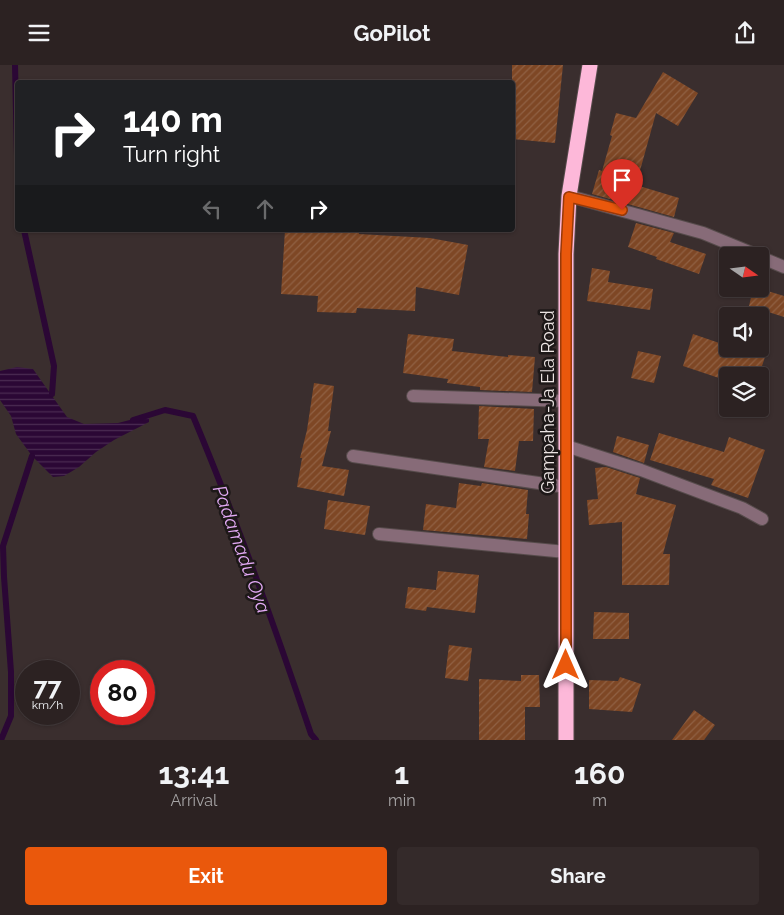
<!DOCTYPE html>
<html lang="en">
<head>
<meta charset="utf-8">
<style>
  :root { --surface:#2c2222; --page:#342a2a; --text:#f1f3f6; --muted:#a6a4a5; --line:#483f40; --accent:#ea580c }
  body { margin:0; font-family:Raleway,sans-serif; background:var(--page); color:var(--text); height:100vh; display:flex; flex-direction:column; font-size:19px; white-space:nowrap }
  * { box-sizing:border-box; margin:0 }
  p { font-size:16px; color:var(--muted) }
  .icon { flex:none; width:28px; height:28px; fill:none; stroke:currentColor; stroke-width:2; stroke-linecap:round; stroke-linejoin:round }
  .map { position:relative; height:675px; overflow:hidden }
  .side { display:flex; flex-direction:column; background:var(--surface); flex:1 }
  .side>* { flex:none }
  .hud { position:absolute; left:15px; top:15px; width:500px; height:152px; border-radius:5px; box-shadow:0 1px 4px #0004,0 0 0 1px var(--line); background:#202124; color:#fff; overflow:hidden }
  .needle { width:32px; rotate:104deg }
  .tools { position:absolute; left:719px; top:182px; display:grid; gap:10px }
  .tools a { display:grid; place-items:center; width:50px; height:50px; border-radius:5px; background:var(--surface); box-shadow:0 1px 4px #0004,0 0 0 1px var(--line); font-size:25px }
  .speed { position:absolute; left:15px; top:595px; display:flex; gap:10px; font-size:25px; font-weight:700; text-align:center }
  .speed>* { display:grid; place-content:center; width:65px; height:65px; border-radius:50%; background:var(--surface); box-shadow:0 1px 4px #0004,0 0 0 1px var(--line); line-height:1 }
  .speed small { font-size:12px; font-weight:400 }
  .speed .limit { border:8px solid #d22; background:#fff; color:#111 }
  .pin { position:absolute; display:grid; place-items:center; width:42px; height:42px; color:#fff; margin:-51px -21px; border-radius:50% 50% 50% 0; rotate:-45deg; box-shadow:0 0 5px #0007 }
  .pin .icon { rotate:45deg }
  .me { position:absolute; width:55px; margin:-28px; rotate:0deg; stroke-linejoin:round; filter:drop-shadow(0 0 4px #0008) }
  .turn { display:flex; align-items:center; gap:18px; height:105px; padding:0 25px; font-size:22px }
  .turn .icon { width:65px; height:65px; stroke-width:2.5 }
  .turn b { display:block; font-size:35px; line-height:42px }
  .lanes { display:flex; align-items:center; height:48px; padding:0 25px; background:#0003; justify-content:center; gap:25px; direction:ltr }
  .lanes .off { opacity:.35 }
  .eta { display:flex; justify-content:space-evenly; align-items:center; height:85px; text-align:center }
  .eta b { font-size:30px; font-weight:700; line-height:35px }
  .primary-button { display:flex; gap:10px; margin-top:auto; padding:10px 25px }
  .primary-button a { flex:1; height:58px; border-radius:5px; background:var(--accent); color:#fff; font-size:20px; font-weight:700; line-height:58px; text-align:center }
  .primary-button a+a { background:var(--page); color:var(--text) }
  header { display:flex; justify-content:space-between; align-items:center; height:65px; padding:0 25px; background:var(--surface); font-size:22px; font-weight:700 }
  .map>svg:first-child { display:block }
  .water { fill:url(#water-rules) }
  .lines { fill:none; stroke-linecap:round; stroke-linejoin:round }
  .stream { stroke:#2b0735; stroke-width:6 }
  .building { fill:url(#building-hatch) }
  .minor-casing { stroke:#564b4b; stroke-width:14 }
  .highway-casing { stroke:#564b4b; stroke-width:17 }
  .minor { stroke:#876b78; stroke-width:12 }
  .highway { stroke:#fdb8d9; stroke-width:15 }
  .route-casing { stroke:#983908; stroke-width:12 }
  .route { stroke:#ea580c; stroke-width:9 }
  .labels { text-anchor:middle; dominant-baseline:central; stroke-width:5; stroke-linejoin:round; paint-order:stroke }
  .street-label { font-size:18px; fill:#ece4e3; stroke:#1d1818 }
  .water-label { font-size:19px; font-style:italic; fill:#e2a9f4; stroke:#1d1818 }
</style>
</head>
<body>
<header><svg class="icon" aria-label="menu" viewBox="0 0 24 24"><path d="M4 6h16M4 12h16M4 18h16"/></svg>GoPilot<svg class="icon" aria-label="share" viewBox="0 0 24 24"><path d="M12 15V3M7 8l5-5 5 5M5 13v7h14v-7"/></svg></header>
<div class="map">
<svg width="784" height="675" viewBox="0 0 784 675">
  <defs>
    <pattern id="water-rules" width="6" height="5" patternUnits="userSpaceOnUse" patternTransform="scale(1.25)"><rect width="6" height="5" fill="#2b0735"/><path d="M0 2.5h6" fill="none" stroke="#4a2b52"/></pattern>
    <pattern id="building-hatch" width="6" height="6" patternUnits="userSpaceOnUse" patternTransform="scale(1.25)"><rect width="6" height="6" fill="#7e4725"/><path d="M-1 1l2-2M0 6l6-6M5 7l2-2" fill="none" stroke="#906144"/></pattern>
  </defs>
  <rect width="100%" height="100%" fill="#3a2e2e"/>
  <path class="water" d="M17,302L33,304L67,352L84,359L118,358L149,350V357L114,375L96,387L79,402L64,411L53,412L32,391L16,369L11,351L0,335V306Z"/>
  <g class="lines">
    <path class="stream" d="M15,0L18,137
      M24,165L54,301L52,329
      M133,355L165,345L193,351C237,456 275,562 311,669L316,675
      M1,675L11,651V607L4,512L3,481L32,391"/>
  </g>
  <path class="building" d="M512,0H563L555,78L512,74Z
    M663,7L698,28L678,61L656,48L636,120L679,133L674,152L592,129L599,105L602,106L612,71L610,70L616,48L636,53Z
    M636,158L674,168L670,177L706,189L699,209L656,194L657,192L628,182Z
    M285,165H359V169L430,173L468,180L459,230L416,222L415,246L357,243L356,248L317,247L318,231L281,229Z
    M592,203L610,206L608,217L653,224L650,245L587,236Z
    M753,224H761L784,231V252L749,241Z
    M408,269L454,274L452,286L508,292V290L535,292L532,327L480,325V322L447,318L448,314L403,308Z
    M693,269L728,281V284L740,286L741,284H749L766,289L759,310L769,314L762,333L760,332V311H728V316L683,301Z
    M638,286L661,291L654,318L631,313Z
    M314,318L334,321L328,366H331L322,401L349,405L344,431L297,422L302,393H300L307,365Z
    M479,341L534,344L533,376H519L515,406L484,402L489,374H478Z
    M659,368L724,387L729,372L765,385L748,433L711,420L714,414L650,395Z
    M617,371L649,380L644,398L613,387Z
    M606,402L640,413L636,429L676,440L663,489H670L669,520H622V457L589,460L587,435L598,434L595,403Z
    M459,418L481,421L482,418L528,425L526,449H529L527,474L423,465L426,439L456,443Z
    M328,435L370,441L365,470L324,464Z
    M438,506L479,510L475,548L427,542L426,546L405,543L408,522L436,525Z
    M594,547L629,548V574H593Z
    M449,580L472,583L468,616L445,613Z
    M521,610H539L540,642H525V675H479V614L521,616Z
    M620,612L641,619L632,647L589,644V615L618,616Z
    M694,645L715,660L704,675H672Z"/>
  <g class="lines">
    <defs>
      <path id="minor" d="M569,131L703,168L759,191
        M760,192L784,202
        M413,331L566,336
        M566,381L641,405L742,443L762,454
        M353,391L566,422
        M379,469L566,487"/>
      <path id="highway" d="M566,675V189L569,131L590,0"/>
    </defs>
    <use href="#minor" class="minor-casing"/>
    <use href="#highway" class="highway-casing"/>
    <use href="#minor" class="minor"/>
    <use href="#highway" class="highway"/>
  </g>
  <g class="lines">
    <defs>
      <path id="route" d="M566,600V189L569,132L622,145"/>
    </defs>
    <use href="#route" class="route-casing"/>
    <use href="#route" class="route"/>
  </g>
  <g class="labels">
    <g class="street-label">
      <text transform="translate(547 337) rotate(-90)">Gampaha-Ja Ela Road</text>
    </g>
    <g class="water-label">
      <text transform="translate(242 484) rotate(70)">Padamadu Oya</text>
    </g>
  </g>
</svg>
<div class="tools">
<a><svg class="needle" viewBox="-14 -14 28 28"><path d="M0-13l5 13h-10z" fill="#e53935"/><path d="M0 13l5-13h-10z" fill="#a6a4a5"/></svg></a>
<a><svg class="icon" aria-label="sound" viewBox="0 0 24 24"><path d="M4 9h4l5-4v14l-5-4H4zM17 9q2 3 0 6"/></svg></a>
<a><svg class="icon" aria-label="layers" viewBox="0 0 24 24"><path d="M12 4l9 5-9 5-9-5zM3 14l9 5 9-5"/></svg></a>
</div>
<div class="speed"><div>77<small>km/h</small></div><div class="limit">80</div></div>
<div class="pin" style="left:622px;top:145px;background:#d93025"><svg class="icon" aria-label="arrive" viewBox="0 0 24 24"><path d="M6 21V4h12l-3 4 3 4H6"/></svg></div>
<svg class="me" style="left:566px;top:600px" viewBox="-20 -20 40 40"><path d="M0-17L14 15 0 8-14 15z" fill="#ea580c" stroke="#fff" stroke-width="4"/></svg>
<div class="hud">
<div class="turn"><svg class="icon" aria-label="right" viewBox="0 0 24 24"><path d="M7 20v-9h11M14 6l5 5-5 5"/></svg><div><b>140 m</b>Turn right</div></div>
<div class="lanes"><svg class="icon off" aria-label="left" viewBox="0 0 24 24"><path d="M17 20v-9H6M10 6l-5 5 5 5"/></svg><svg class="icon off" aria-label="ahead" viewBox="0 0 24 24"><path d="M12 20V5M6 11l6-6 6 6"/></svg><svg class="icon" aria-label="right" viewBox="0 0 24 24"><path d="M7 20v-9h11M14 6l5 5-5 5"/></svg></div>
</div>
</div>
<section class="side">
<div class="eta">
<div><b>13:41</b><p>Arrival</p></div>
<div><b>1</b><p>min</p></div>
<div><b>160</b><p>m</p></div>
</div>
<div class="primary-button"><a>Exit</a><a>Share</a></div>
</section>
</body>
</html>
